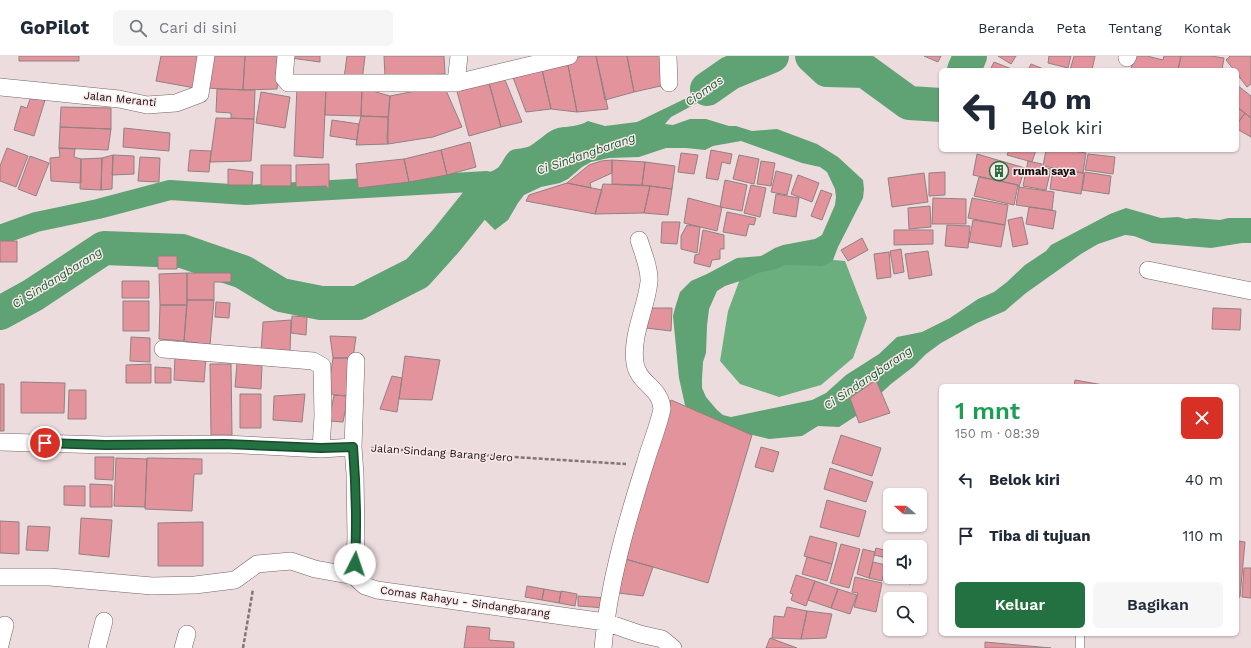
<!DOCTYPE html>
<html lang="id">
<head>
<meta charset="utf-8">
<style>
  :root { --surface:#fff; --page:#f6f6f7; --text:#1f2937; --muted:#747a83; --line:#e0e1e3; --accent:#237141 }
  body { margin:0; font-family:"Work Sans",sans-serif; background:var(--page); color:var(--text); height:100vh; display:flex; flex-direction:column; font-size:15px; white-space:nowrap }
  * { box-sizing:border-box; margin:0 }
  p { font-size:13px; color:var(--muted) }
  .icon { flex:none; width:22px; height:22px; fill:none; stroke:currentColor; stroke-width:2; stroke-linecap:round; stroke-linejoin:round }
  .map { position:relative; flex:1; overflow:hidden }
  .drawer { position:absolute; left:939px; top:328px; width:300px; height:252px; display:flex; flex-direction:column; background:var(--surface); border-radius:6px; box-shadow:0 1px 3px #0004 }
  .drawer>* { flex:none }
  .hud { position:absolute; left:939px; top:12px; width:300px; height:84px; border-radius:6px; box-shadow:0 1px 3px #0004; background:#fff; color:var(--text); overflow:hidden }
  .needle { width:26px; rotate:291deg }
  .controls { position:absolute; left:883px; top:432px; display:grid; gap:8px }
  .controls a { display:grid; place-items:center; width:44px; height:44px; border-radius:6px; background:var(--surface); box-shadow:0 1px 3px #0004; font-size:20px }
  .pin { position:absolute; display:grid; place-items:center; width:34px; height:34px; color:#fff; margin:-17px; border:2px solid #fff; border-radius:50%; box-shadow:0 1px 4px #0007 }
  .me { position:absolute; width:44px; margin:-22px; rotate:4deg; stroke-linejoin:round; filter:drop-shadow(0 0 3px #0008) }
  .turn { display:flex; align-items:center; gap:14px; height:84px; padding:0 16px; font-size:18px }
  .turn .icon { width:52px; height:52px; stroke-width:2.5 }
  .turn b { display:block; font-size:28px; line-height:34px }
  .round { display:grid; place-items:center; flex:none; width:42px; height:42px; border-radius:6px; background:var(--page) }
  .head { display:flex; align-items:center; justify-content:space-between; height:68px; padding:0 16px }
  h1 { font-size:24px; font-weight:600; line-height:30px; color:#1e9e55 }
  .button { display:flex; gap:8px; margin-top:auto; padding:8px 16px }
  .button a { flex:1; height:46px; border-radius:6px; background:var(--accent); color:#fff; font-size:16px; font-weight:600; line-height:46px; text-align:center }
  .button a+a { background:var(--page); color:var(--text) }
  ul { padding:0; list-style:none }
  li { display:flex; align-items:center; gap:12px; height:56px; padding:0 16px }
  li div { flex:1 }
  li b { display:block; font-size:15px }
  li em { font-style:normal }
  header { display:flex; align-items:center; gap:24px; box-sizing:border-box; height:56px; padding:0 20px; background:var(--surface); border-bottom:1px solid var(--line) }
  header strong { font-size:19px }
  nav { display:flex; gap:22px; margin-inline-start:auto; font-size:14px }
  .search { width:280px; height:36px; background:var(--page); display:flex; align-items:center; gap:10px; box-sizing:border-box; padding:0 14px; border-radius:6px; color:var(--muted); font-size:15px }
  .map>svg:first-child { display:block }
  .forest { fill:#6caf7f }
  .water { fill:#5fa273 }
  .lines { fill:none; stroke-linecap:round; stroke-linejoin:round }
  .canal { stroke:#5fa273; stroke-width:20 }
  .river { stroke:#5fa273; stroke-width:34 }
  .building { fill:#e3939c; stroke:#918182 }
  .lane-casing { stroke:#746566; stroke-width:9 }
  .street-casing { stroke:#746566; stroke-width:18 }
  .path { stroke:#817676; stroke-width:2.5; stroke-dasharray:4 2; stroke-linecap:butt }
  .lane { stroke:#fff; stroke-width:8 }
  .street { stroke:#fff; stroke-width:17 }
  .route-casing { stroke:#17492a; stroke-width:10 }
  .route { stroke:#237141; stroke-width:7 }
  .labels { text-anchor:middle; dominant-baseline:central; stroke-width:3; stroke-linejoin:round; paint-order:stroke }
  .street-label { font-size:11px; fill:#120d0d; stroke:#fbe9ea }
  .poi-label { font-size:11px; font-weight:bold; fill:#120d0d; stroke:#fbe9ea; text-anchor:start }
  .water-label { font-size:12px; font-style:italic; fill:#105e31; stroke:#fbe9ea }
</style>
</head>
<body>
<header>
<strong>GoPilot</strong>
<div class="search"><svg class="icon" aria-label="search" viewBox="0 0 24 24"><circle cx="10" cy="10" r="6"/><path d="M15 15l6 6"/></svg>Cari di sini</div>
<nav><a>Beranda</a><a>Peta</a><a>Tentang</a><a>Kontak</a></nav>
</header>
<div class="map">
<svg width="1251" height="592" viewBox="0 0 1251 592">
  <rect width="100%" height="100%" fill="#eddcdd"/>
  <path class="forest" d="M789,200L845,205L867,262L853,302L821,329L779,341L740,328L720,305L728,255L740,223Z"/>
  <path class="water" d="M764,4L762,12L744,18L736,23L712,39L671,61L665,68L673,69L690,63H706L729,70H736L752,75L777,73L817,88L838,101L863,124L864,133L863,142L838,191L833,204L829,207L822,210L785,209L776,213L758,217L743,224L725,230L717,235L709,253L707,270L706,297L703,306L702,323V332L706,341L717,354L723,359L731,361L812,344L826,337L846,319L879,298L897,281L922,276L950,262L978,243L994,236L1007,226L1025,209L1046,195L1051,189L1110,158L1126,152L1161,162L1178,161L1186,163L1194,162L1220,164L1228,162H1251V187H1242L1211,192L1152,187L1134,180L1125,179L1098,188L1081,198L1026,237L1005,255L977,267L941,287L926,298L913,311L891,328L856,360L839,371L818,370L802,380L769,383L715,370L689,356L685,349L679,322L673,260L675,252L680,236L691,225L707,218L737,202L761,200L775,192L783,189L815,183L822,179L835,149L836,141L835,133L827,116L820,111L802,107L741,85L713,90L705,94L686,92H666L639,101L609,102L591,106L582,111L568,123L560,127L541,131L524,139L518,147L508,164L495,174L482,161L467,140L459,134C463,113 482,122 496,113C503,109 504,98 512,94C517,92 524,93 530,90C539,85 548,74 558,72C569,70 578,71 588,65L605,70L637,66L703,34L709,29L719,16L750,9Z"/>
  <g class="lines">
    <path class="canal" d="M0,179L36,166L98,153L170,134L246,139L487,125"/>
    <path class="river" d="M812,0L827,14L865,15L909,47L941,49
      M964,14L970,0
      M707,33L730,17L772,0
      M0,257L33,239L104,192L182,195L243,216L281,239L321,247H358L417,217L445,186L478,145L513,124"/>
  </g>
  <path class="building" d="M19,0H79V5H19Z
    M161,0H201L195,32L156,25Z
    M211,0H245L243,34L206,32Z
    M245,0H282L277,33L243,34Z
    M292,0H320V6L291,2Z
    M347,0H365L362,25L344,22Z
    M384,0H444L445,18L385,21Z
    M582,0H596L608,53L577,56L567,4Z
    M596,0H627L634,36L605,44Z
    M627,0H664L665,29L634,36Z
    M924,0H941L938,6Z
    M998,0H1016L1011,8Z
    M1049,0H1071L1068,12L1048,7Z
    M1074,0H1095L1092,14H1070Z
    M1134,0H1147L1163,4L1164,0H1181L1178,14H1131Z
    M1181,0H1211L1224,2L1222,14H1178Z
    M1230,0H1251V28L1247,31L1237,18V14H1234L1226,4Z
    M567,4L577,56L551,53L541,9Z
    M994,6L1014,14H990Z
    M1031,8L1046,14H1028Z
    M541,9L551,53L526,56L511,16Z
    M503,19L522,66L501,71L488,23Z
    M488,23L501,71L469,80L456,32Z
    M1237,29L1251,40V62L1237,51Z
    M297,31L326,32L323,102L294,100Z
    M436,31L445,32L462,71L433,81L388,88L387,82L390,40Z
    M326,32H362L361,60L325,59Z
    M362,32L390,40L388,61L361,60Z
    M217,33L255,34L254,63L231,62V57L216,56Z
    M261,36L290,41L285,72L256,67Z
    M31,40L45,44L34,80L14,74L21,50L27,52Z
    M61,51L111,52V73L60,71Z
    M1237,51L1245,57L1237,68Z
    M1245,57L1251,62V81L1237,73V68Z
    M361,60L388,61V88L356,89L359,68Z
    M216,62L254,63L251,105L210,106Z
    M332,64L359,68L357,84L330,80Z
    M60,71L111,73L108,94L59,92Z
    M124,72L170,77L169,95L123,91Z
    M470,86L476,111L447,119L441,94Z
    M7,92L28,100L16,131L0,125V110Z
    M59,92L75,93L74,101L81,103V127L51,125L50,102L60,101Z
    M190,94L211,95L209,116L188,115Z
    M441,94L447,119L409,126L404,103Z
    M711,94L732,98L730,108L722,106L718,124L706,122Z
    M1009,94H1036L1032,106L1007,99Z
    M1046,94H1066L1086,97L1083,117L1043,110Z
    M681,97L698,99L694,118L678,116Z
    M977,98L1025,112L1019,131L1018,129L973,119Z
    M1088,98L1115,101L1113,118L1085,114Z
    M113,99L112,133L101,134L102,102Z
    M113,99L134,100V118L112,119Z
    M739,99L759,103L754,128L733,123Z
    M30,100L49,107L36,140L18,133Z
    M140,101L160,102L159,126L138,125Z
    M102,102L101,134L80,133L81,103Z
    M404,103L409,126L358,132L356,108Z
    M612,104L645,106L642,129L612,128Z
    M612,104V117L590,127L591,132L567,127L589,109L601,105Z
    M761,105L775,107L771,130L757,128Z
    M1028,105L1042,108L1041,111L1051,113L1046,134L1023,130Z
    M645,106L675,110L672,133L642,129Z
    M329,108V134L326,130L296,131V109Z
    M261,109H291V130H261Z
    M228,113L253,116L252,129H228Z
    M1053,113L1084,117L1081,138L1050,133Z
    M776,115L792,119L787,139L771,136Z
    M945,116V139L929,140V117Z
    M1085,116L1111,120L1109,138L1082,134Z
    M924,117L928,146L892,151L888,122Z
    M798,119L819,127L812,146L791,138Z
    M979,121L1018,129L1014,149L974,140Z
    M725,124L747,129L742,155L720,151Z
    M567,127L602,134L595,158L526,145L529,139Z
    M603,128L650,130L644,157L595,158Z
    M751,129L766,132L760,161L744,157Z
    M650,130L672,133L668,159L644,157Z
    M1019,131L1054,136L1052,154L1016,149Z
    M821,134L832,138L822,164L811,160Z
    M776,138L799,142L796,161L773,157Z
    M688,142L722,151L717,175L684,167Z
    M933,142L966,143V168H932Z
    M972,142L1008,149L1005,169L968,162Z
    M930,150L931,171L909,173L908,152Z
    M1029,151L1056,155L1053,173L1026,168Z
    M727,156L756,162L754,169L749,168L746,180L723,176Z
    M1022,161L1028,188L1013,191L1008,164Z
    M973,164L1005,169L1001,191L969,186Z
    M662,166H680L677,188L661,187Z
    M687,169L700,171L697,197L681,193V180Z
    M947,169L970,170L968,192L945,190Z
    M703,174L724,179V193H720V203L712,204L710,211L694,207L695,199L699,198Z
    M894,174H933V188L894,189Z
    M862,182L868,194L848,205L841,194Z
    M0,185H17V206H0Z
    M901,193L904,216L894,218L890,195Z
    M928,195L932,219L909,223L905,198Z
    M889,196L891,221L877,223L874,198Z
    M158,200H177V213H158Z
    M187,217V249H160L159,218Z
    M187,217H231V226H214V244H187Z
    M122,225H149V242H122Z
    M187,244H214L210,289L184,285Z
    M123,245H149V275H123Z
    M216,246L230,247L229,262L215,261Z
    M160,249H187L184,285L159,283Z
    M647,252H672L671,275L646,272Z
    M1213,252L1241,253L1240,274L1212,273Z
    M292,260L307,261L306,279L291,277Z
    M291,264L290,297L261,296L263,266Z
    M330,280L356,281L353,302H333Z
    M131,281L150,282V306L130,305Z
    M175,299L206,301L204,326L174,324Z
    M405,300L440,304L432,344L399,343Z
    M333,302H353L348,340L334,339L328,336Z
    M237,307L262,309L261,333L235,331Z
    M151,308V327H126V309Z
    M210,308H231L232,379H211Z
    M155,311L171,312V327H155Z
    M392,320L402,322L397,356L380,353Z
    M876,324L890,357L859,367L850,342Z
    M1075,324L1103,329L1102,330H1074Z
    M21,326L65,327L64,357H21Z
    M0,328H4V375H0Z
    M69,334H86V363H68Z
    M240,338H261V372H240Z
    M305,338L302,366L273,364L274,340Z
    M334,339L348,340L343,366L329,365Z
    M671,344L752,379L708,527L622,502Z
    M841,379L881,392L872,420L832,407Z
    M761,391L779,396L773,416L755,411Z
    M95,401H114L113,424L95,423Z
    M116,402L147,403L145,451L114,450Z
    M147,402L202,403V418H194L192,455L145,453Z
    M830,412L873,426L866,446L824,433Z
    M90,428L112,429V451H90Z
    M64,430H85V450L64,449Z
    M827,444L866,455L859,481L820,471Z
    M81,462L112,464L109,501L79,498Z
    M0,465L19,466V498L0,497Z
    M203,466V510H158V467Z
    M28,470L50,471L48,495L26,494Z
    M810,480L837,487L832,508L804,500Z
    M1237,485L1245,486L1240,541H1237Z
    M841,488L860,493L849,532L830,527Z
    M876,492L888,495L887,502L874,499Z
    M863,493L875,496L869,522L857,518Z
    M807,501L832,508L827,525L802,518Z
    M622,502L653,511L643,540L618,537Z
    M890,504V521H913L911,528L886,522Z
    M873,506L886,509L882,525L869,522Z
    M1244,512H1251V542L1242,541Z
    M796,519L815,525L806,550L791,544L793,538L790,537Z
    M855,521L882,527L876,556L854,551L858,537L852,536Z
    M815,525L838,533L831,552L808,544Z
    M527,530L544,533L542,544L525,541Z
    M544,533L561,536L559,547L542,544Z
    M838,533L857,539L850,558L831,552Z
    M561,535L577,538L575,550L559,547Z
    M578,540L607,542L606,552L578,550Z
    M787,551L807,555L801,583L772,582L774,560L784,561Z
    M807,555L832,558L826,582L801,583Z
    M467,570L490,572L489,584L514,586V592H464Z
    M770,582L797,592H766Z
    M985,586L1051,592H985Z"/>
  <g class="lines">
    <defs>
      <path id="lane" d="M1080,592V578"/>
      <path id="street" d="M286,0L284,22L288,27H456L569,0
        M668,0L669,27
        M1127,2L1128,0
        M456,27L459,0
        M0,31L119,43L147,49L176,47L200,38L206,0
        M1148,214L1251,235
        M163,293L313,305L322,310L323,360L321,393
        M0,386L105,389L225,388L321,393L353,391
        M354,520L356,482L355,418L353,391L356,305
        M0,521H50L152,530L195,529L235,524L257,508L291,505L315,513L354,520L365,530L377,534L605,566L640,578L662,583L673,592
        M0,589L5,569
        M97,592L104,565
        M183,592L187,578
        M603,592C608,530 626,468 645,408C650,390 658,372 662,353C661,331 638,328 635,307C631,279 646,253 649,226C650,213 643,197 639,184"/>
    </defs>
    <use href="#lane" class="lane-casing"/>
    <use href="#street" class="street-casing"/>
    <path class="path" d="M371,392L626,408
      M243,592L253,533"/>
    <use href="#lane" class="lane"/>
    <use href="#street" class="street"/>
  </g>
  <g class="lines">
    <defs>
      <path id="route" d="M45,387L105,389L225,388L321,392L353,391C356,430 357,469 355,508"/>
    </defs>
    <use href="#route" class="route-casing"/>
    <use href="#route" class="route"/>
  </g>
  <defs>
    <symbol id="building-ring" viewBox="-11 -11 22 22"><circle r="9.5" fill="#fbe9ea" stroke="#237141" stroke-width="1.5"/><path d="M-4-6H4V6H1V3H-1V6H-4ZM-2.5-4.3h1.7v1.8h-1.7ZM.8-4.3h1.7v1.8H.8ZM-2.5-1h1.7V.8h-1.7ZM.8-1h1.7V.8H.8Z" fill="#237141"/></symbol>
  </defs>
  <g fill-rule="evenodd">
    <use href="#building-ring" x="988" y="104" width="22" height="22"/>
  </g>
  <g class="labels">
    <g class="street-label">
      <text transform="translate(120 43) rotate(6)">Jalan Meranti</text>
      <text transform="translate(442 397) rotate(4)">Jalan Sindang Barang Jero</text>
      <text transform="translate(465 546) rotate(8)">Comas Rahayu - Sindangbarang</text>
    </g>
    <g class="poi-label">
      <text x="1013" y="115">rumah saya</text>
    </g>
    <g class="water-label">
      <text transform="translate(704 35) rotate(-35)">Ciomas</text>
      <text transform="translate(586 98) rotate(-19)">Ci Sindangbarang</text>
      <text transform="translate(57 222) rotate(-32)">Ci Sindangbarang</text>
      <text transform="translate(868 322) rotate(-34)">Ci Sindangbarang</text>
    </g>
  </g>
</svg>
<div class="controls">
<a><svg class="needle" viewBox="-14 -14 28 28"><path d="M0-13l5 13h-10z" fill="#e53935"/><path d="M0 13l5-13h-10z" fill="#747a83"/></svg></a>
<a><svg class="icon" aria-label="sound" viewBox="0 0 24 24"><path d="M4 9h4l5-4v14l-5-4H4zM17 9q2 3 0 6"/></svg></a>
<a><svg class="icon" aria-label="search" viewBox="0 0 24 24"><circle cx="10" cy="10" r="6"/><path d="M15 15l6 6"/></svg></a>
</div>
<div class="pin" style="left:45px;top:387px;background:#d93025"><svg class="icon" aria-label="arrive" viewBox="0 0 24 24"><path d="M6 21V4h12l-3 4 3 4H6"/></svg></div>
<svg class="me" style="left:355px;top:508px" viewBox="-20 -20 40 40"><circle r="19" fill="#fff"/><path d="M0-13L10 11 0 6-10 11z" fill="#237141"/></svg>
<div class="hud">
<div class="turn"><svg class="icon" aria-label="left" viewBox="0 0 24 24"><path d="M17 20v-9H6M10 6l-5 5 5 5"/></svg><div><b>40 m</b>Belok kiri</div></div>
</div>
<section class="drawer">
<div class="head"><div><h1>1 mnt</h1><p>150 m · 08:39</p></div><a class="round" style="background:#d93025;color:#fff"><svg class="icon" aria-label="close" viewBox="0 0 24 24"><path d="M6 6l12 12M18 6L6 18"/></svg></a></div>
<ul>
<li><svg class="icon" aria-label="left" viewBox="0 0 24 24"><path d="M17 20v-9H6M10 6l-5 5 5 5"/></svg><div><b>Belok kiri</b></div><em>40 m</em></li>
<li><svg class="icon" aria-label="arrive" viewBox="0 0 24 24"><path d="M6 21V4h12l-3 4 3 4H6"/></svg><div><b>Tiba di tujuan</b></div><em>110 m</em></li>
</ul>
<div class="button"><a>Keluar</a><a>Bagikan</a></div>
</section>
</div>
</body>
</html>
